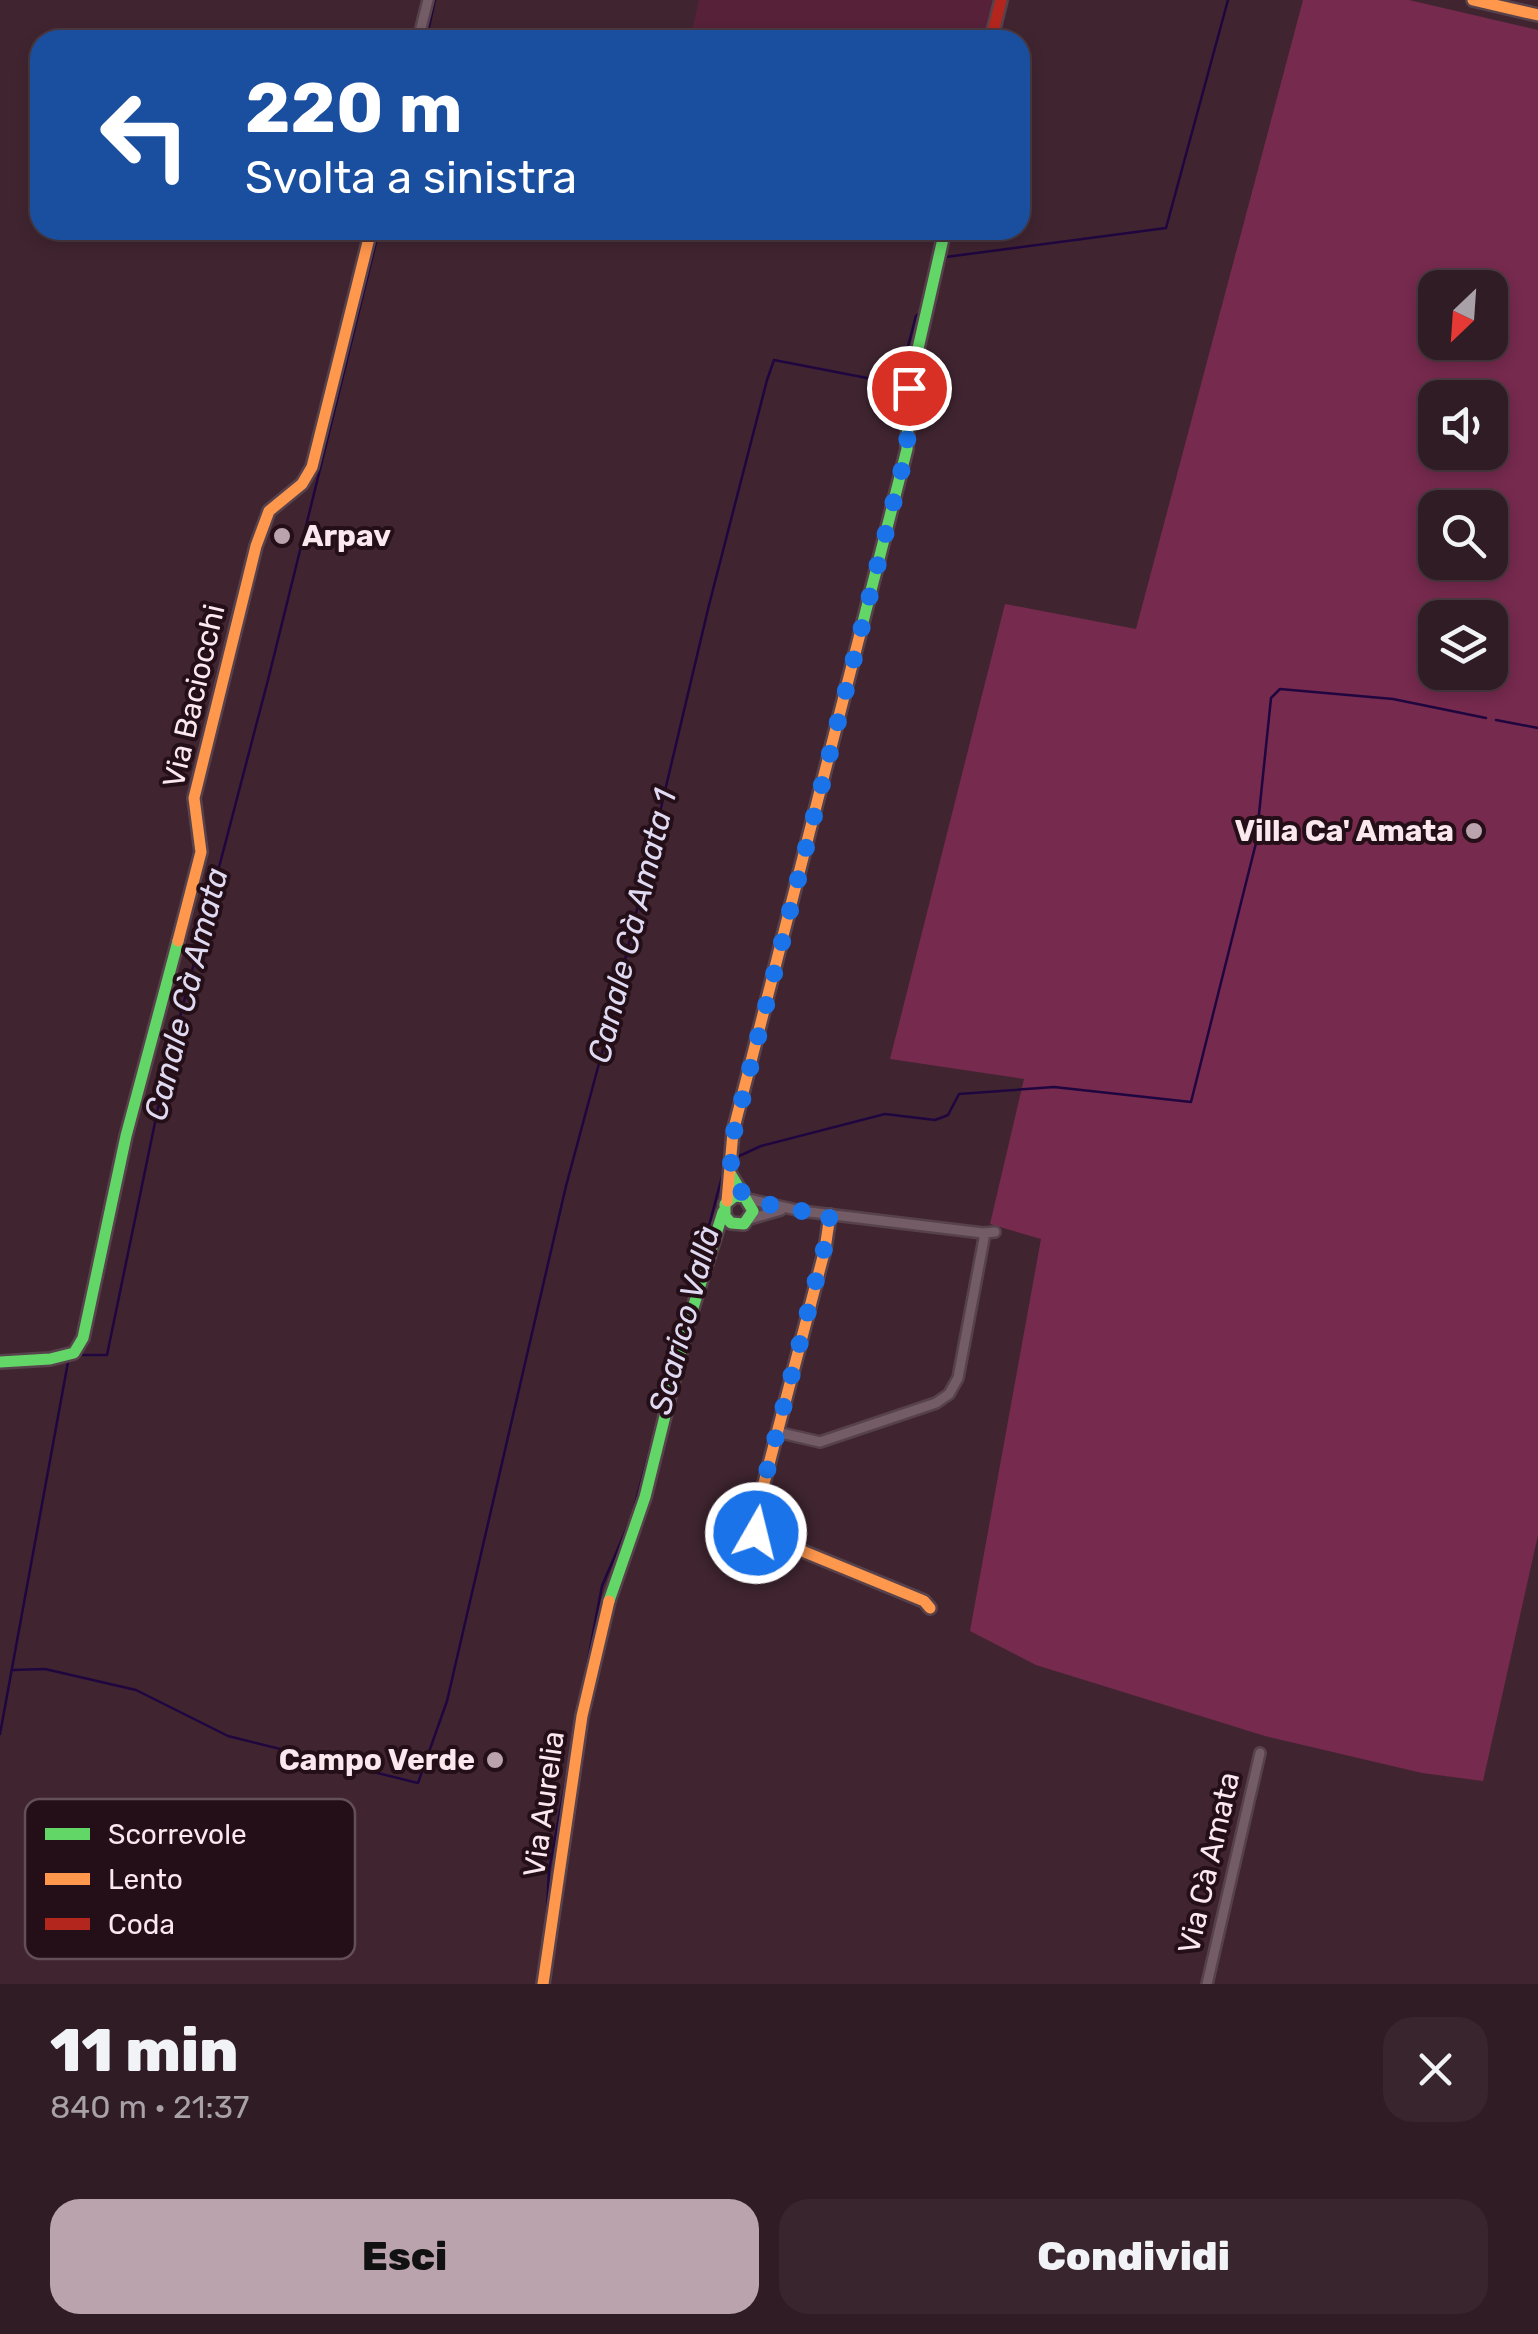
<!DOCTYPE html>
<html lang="it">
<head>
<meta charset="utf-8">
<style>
  :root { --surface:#301c25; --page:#38252d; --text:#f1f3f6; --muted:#a8a1a7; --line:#4b3a42; --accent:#baa3ac }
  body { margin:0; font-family:Rubik,sans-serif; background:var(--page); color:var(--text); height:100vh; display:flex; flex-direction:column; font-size:38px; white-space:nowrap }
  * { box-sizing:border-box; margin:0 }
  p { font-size:32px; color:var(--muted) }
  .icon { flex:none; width:55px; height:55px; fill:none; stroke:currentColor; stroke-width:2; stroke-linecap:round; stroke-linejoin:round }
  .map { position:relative; height:1984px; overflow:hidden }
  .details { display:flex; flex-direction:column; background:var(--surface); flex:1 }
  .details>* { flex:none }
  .guide { position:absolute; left:30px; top:30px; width:1000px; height:210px; border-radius:30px; box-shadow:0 5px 15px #0003,0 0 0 2px var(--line); background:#1a4fa0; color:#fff; overflow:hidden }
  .needle { width:65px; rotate:205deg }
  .controls { position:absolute; left:1418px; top:270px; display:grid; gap:20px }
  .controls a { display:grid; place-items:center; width:90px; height:90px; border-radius:20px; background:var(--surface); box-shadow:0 5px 15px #0003,0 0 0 2px var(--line); font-size:50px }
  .pin { position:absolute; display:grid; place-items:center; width:85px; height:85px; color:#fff; margin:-42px; border:5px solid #fff; border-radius:50%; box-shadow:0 2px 10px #0007 }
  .me { position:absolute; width:110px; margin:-55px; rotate:8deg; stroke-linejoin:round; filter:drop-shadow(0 0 8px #0008) }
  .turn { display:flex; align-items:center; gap:35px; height:210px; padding:0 50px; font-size:45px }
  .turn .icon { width:130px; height:130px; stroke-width:2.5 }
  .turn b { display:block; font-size:70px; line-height:85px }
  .round { display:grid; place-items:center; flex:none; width:105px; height:105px; border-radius:30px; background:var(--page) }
  .overview { display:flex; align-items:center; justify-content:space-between; height:170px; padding:0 50px }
  h1 { font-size:60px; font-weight:800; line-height:75px }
  .button { display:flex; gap:20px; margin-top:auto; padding:20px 50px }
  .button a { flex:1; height:115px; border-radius:30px; background:var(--accent); color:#111; font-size:40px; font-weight:800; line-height:115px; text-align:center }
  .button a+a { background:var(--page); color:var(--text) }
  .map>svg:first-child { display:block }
  .built { fill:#562139 }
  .green { fill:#762a4e; fill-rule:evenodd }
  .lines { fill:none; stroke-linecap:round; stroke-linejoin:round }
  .stream { stroke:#20063f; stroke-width:2.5 }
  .street-casing { stroke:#57424c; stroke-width:14 }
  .fast-casing { stroke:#57424c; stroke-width:16 }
  .slow-casing { stroke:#57424c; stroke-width:16 }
  .jam-casing { stroke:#57424c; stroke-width:16 }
  .street { stroke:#735c65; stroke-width:9 }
  .fast { stroke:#63d668; stroke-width:11 }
  .slow { stroke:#ff974d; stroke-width:11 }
  .jam { stroke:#b3261e; stroke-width:11 }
  .route { stroke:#1a73e8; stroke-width:18; stroke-dasharray:0 32.4 }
  .poi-dot { fill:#baa3ac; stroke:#240e17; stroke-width:4 }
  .labels { text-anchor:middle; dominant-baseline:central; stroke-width:8; stroke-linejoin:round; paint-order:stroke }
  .poi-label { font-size:30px; font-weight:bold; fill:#fbe7ee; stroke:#240e17; text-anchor:end }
  .street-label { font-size:30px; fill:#fbe7ee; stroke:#240e17 }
  .water-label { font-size:32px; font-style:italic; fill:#dfdaf2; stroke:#240e17 }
  .key { fill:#240e17; stroke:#644f58; stroke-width:2.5 }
  .key-label { font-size:28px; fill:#fbe7ee }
</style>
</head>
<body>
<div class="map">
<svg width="1538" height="1984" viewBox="0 0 1538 1984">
  <rect width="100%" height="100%" fill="#402531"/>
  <path class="built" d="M699,0H995L990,40H690Z"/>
  <path class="green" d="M1303,0H1409L1538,30V1535L1483,1781L1422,1773L1265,1736L1036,1665L970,1631L1041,1239L990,1224L1024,1079L890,1059L1005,604L1136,629ZM1435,288H1490V342H1435ZM1435,398H1490V452H1435ZM1435,508H1490V562H1435ZM1435,618H1490V672H1435Z"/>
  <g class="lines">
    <path class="stream" d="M426,40L435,0
      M934,302L946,257L1166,228L1228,0
      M1496,720L1538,728
      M737,1157L761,1146L885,1114L935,1120L948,1115L959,1094L1054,1087L1191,1102L1256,843L1271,698L1280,689L1393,699L1486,718
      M12,1670L45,1669L136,1690L228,1736L418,1783L447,1701L566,1186L611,1019L709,605L767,380L774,360L898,384L916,316L920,313
      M584,1681L602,1586L632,1516L724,1169
      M0,1734L68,1362L81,1355H107L165,1074L269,676L379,230
      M546,1928L549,1870L570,1758"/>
    <defs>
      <path id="street" d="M418,40L428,0
        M748,1199L801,1211L983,1233L995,1232
        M750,1219L781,1210
        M777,1432L820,1442L936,1403L949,1394L958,1378L985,1233
        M1207,1984L1260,1753"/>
      <path id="fast" d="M862,626L907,449L909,388L945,230
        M730,1173L753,1211L744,1224L731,1223L725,1216V1204L735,1196L744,1197
        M0,1362L50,1359L74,1353L83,1338L126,1136L178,941
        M609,1601L645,1497L687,1327L723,1212"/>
      <path id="slow" d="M1473,0L1538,15
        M178,941L201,852L194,798L256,546L269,511L302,484L312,467L371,230
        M727,1201L733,1132L862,626
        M830,1215L825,1249L757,1510L756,1532L924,1601L930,1608
        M543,1984L582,1716L609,1601"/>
      <path id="jam" d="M991,40L1001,0"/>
    </defs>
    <use href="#street" class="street-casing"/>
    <use href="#fast" class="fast-casing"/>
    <use href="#slow" class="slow-casing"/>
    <use href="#jam" class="jam-casing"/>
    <use href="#street" class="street"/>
    <use href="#fast" class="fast"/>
    <use href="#slow" class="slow"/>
    <use href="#jam" class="jam"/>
  </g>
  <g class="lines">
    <path class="route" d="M756,1533L757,1510L824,1249L830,1214L783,1209L744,1196L730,1173L734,1132L907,449L909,388"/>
  </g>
  <g class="poi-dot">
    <circle cx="282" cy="536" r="10"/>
    <circle cx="1474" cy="831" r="10"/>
    <circle cx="495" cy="1760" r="10"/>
  </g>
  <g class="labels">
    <g class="poi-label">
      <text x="302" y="536" text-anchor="start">Arpav</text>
      <text x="1454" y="831">Villa Ca' Amata</text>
      <text x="475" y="1760">Campo Verde</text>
    </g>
    <g class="street-label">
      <text transform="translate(194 696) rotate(-77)">Via Baciocchi</text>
      <text transform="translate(544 1804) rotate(-82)">Via Aurelia</text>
      <text transform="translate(1209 1863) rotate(-77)">Via Cà Amata</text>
    </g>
    <g class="water-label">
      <text transform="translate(632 926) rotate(-76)">Canale Cà Amata 1</text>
      <text transform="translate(186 994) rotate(-76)">Canale Cà Amata</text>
      <text transform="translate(684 1320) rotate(-75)">Scarico Vallà</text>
    </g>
  </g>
  <rect x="25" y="1799" width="330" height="160" rx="15" class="key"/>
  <rect x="45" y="1828" width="45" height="12" fill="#63d668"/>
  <rect x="45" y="1873" width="45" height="12" fill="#ff974d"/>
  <rect x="45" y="1918" width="45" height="12" fill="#b3261e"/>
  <g class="key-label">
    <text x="108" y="1844">Scorrevole</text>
    <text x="108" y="1889">Lento</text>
    <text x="108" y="1934">Coda</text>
  </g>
</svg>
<div class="controls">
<a><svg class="needle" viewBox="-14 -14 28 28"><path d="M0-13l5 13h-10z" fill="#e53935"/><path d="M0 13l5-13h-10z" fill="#a8a1a7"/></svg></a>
<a><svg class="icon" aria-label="sound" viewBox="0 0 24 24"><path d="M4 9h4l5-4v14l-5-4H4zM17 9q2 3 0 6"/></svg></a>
<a><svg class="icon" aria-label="search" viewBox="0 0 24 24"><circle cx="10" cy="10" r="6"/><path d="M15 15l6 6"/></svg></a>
<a><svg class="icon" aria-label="layers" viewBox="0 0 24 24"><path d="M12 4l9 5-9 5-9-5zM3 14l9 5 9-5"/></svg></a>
</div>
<div class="pin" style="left:909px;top:388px;background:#d93025"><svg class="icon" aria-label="arrive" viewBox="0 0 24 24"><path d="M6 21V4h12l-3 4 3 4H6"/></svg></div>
<svg class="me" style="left:756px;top:1533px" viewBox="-20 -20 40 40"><circle r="17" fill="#1a73e8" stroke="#fff" stroke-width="3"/><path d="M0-11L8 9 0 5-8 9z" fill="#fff"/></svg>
<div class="guide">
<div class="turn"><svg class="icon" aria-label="left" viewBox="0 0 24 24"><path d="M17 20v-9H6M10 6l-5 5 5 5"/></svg><div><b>220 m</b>Svolta a sinistra</div></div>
</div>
</div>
<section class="details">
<div class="overview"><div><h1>11 min</h1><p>840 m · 21:37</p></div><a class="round"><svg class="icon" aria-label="close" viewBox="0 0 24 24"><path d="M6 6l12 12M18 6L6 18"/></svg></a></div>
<div class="button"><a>Esci</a><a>Condividi</a></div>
</section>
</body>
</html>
